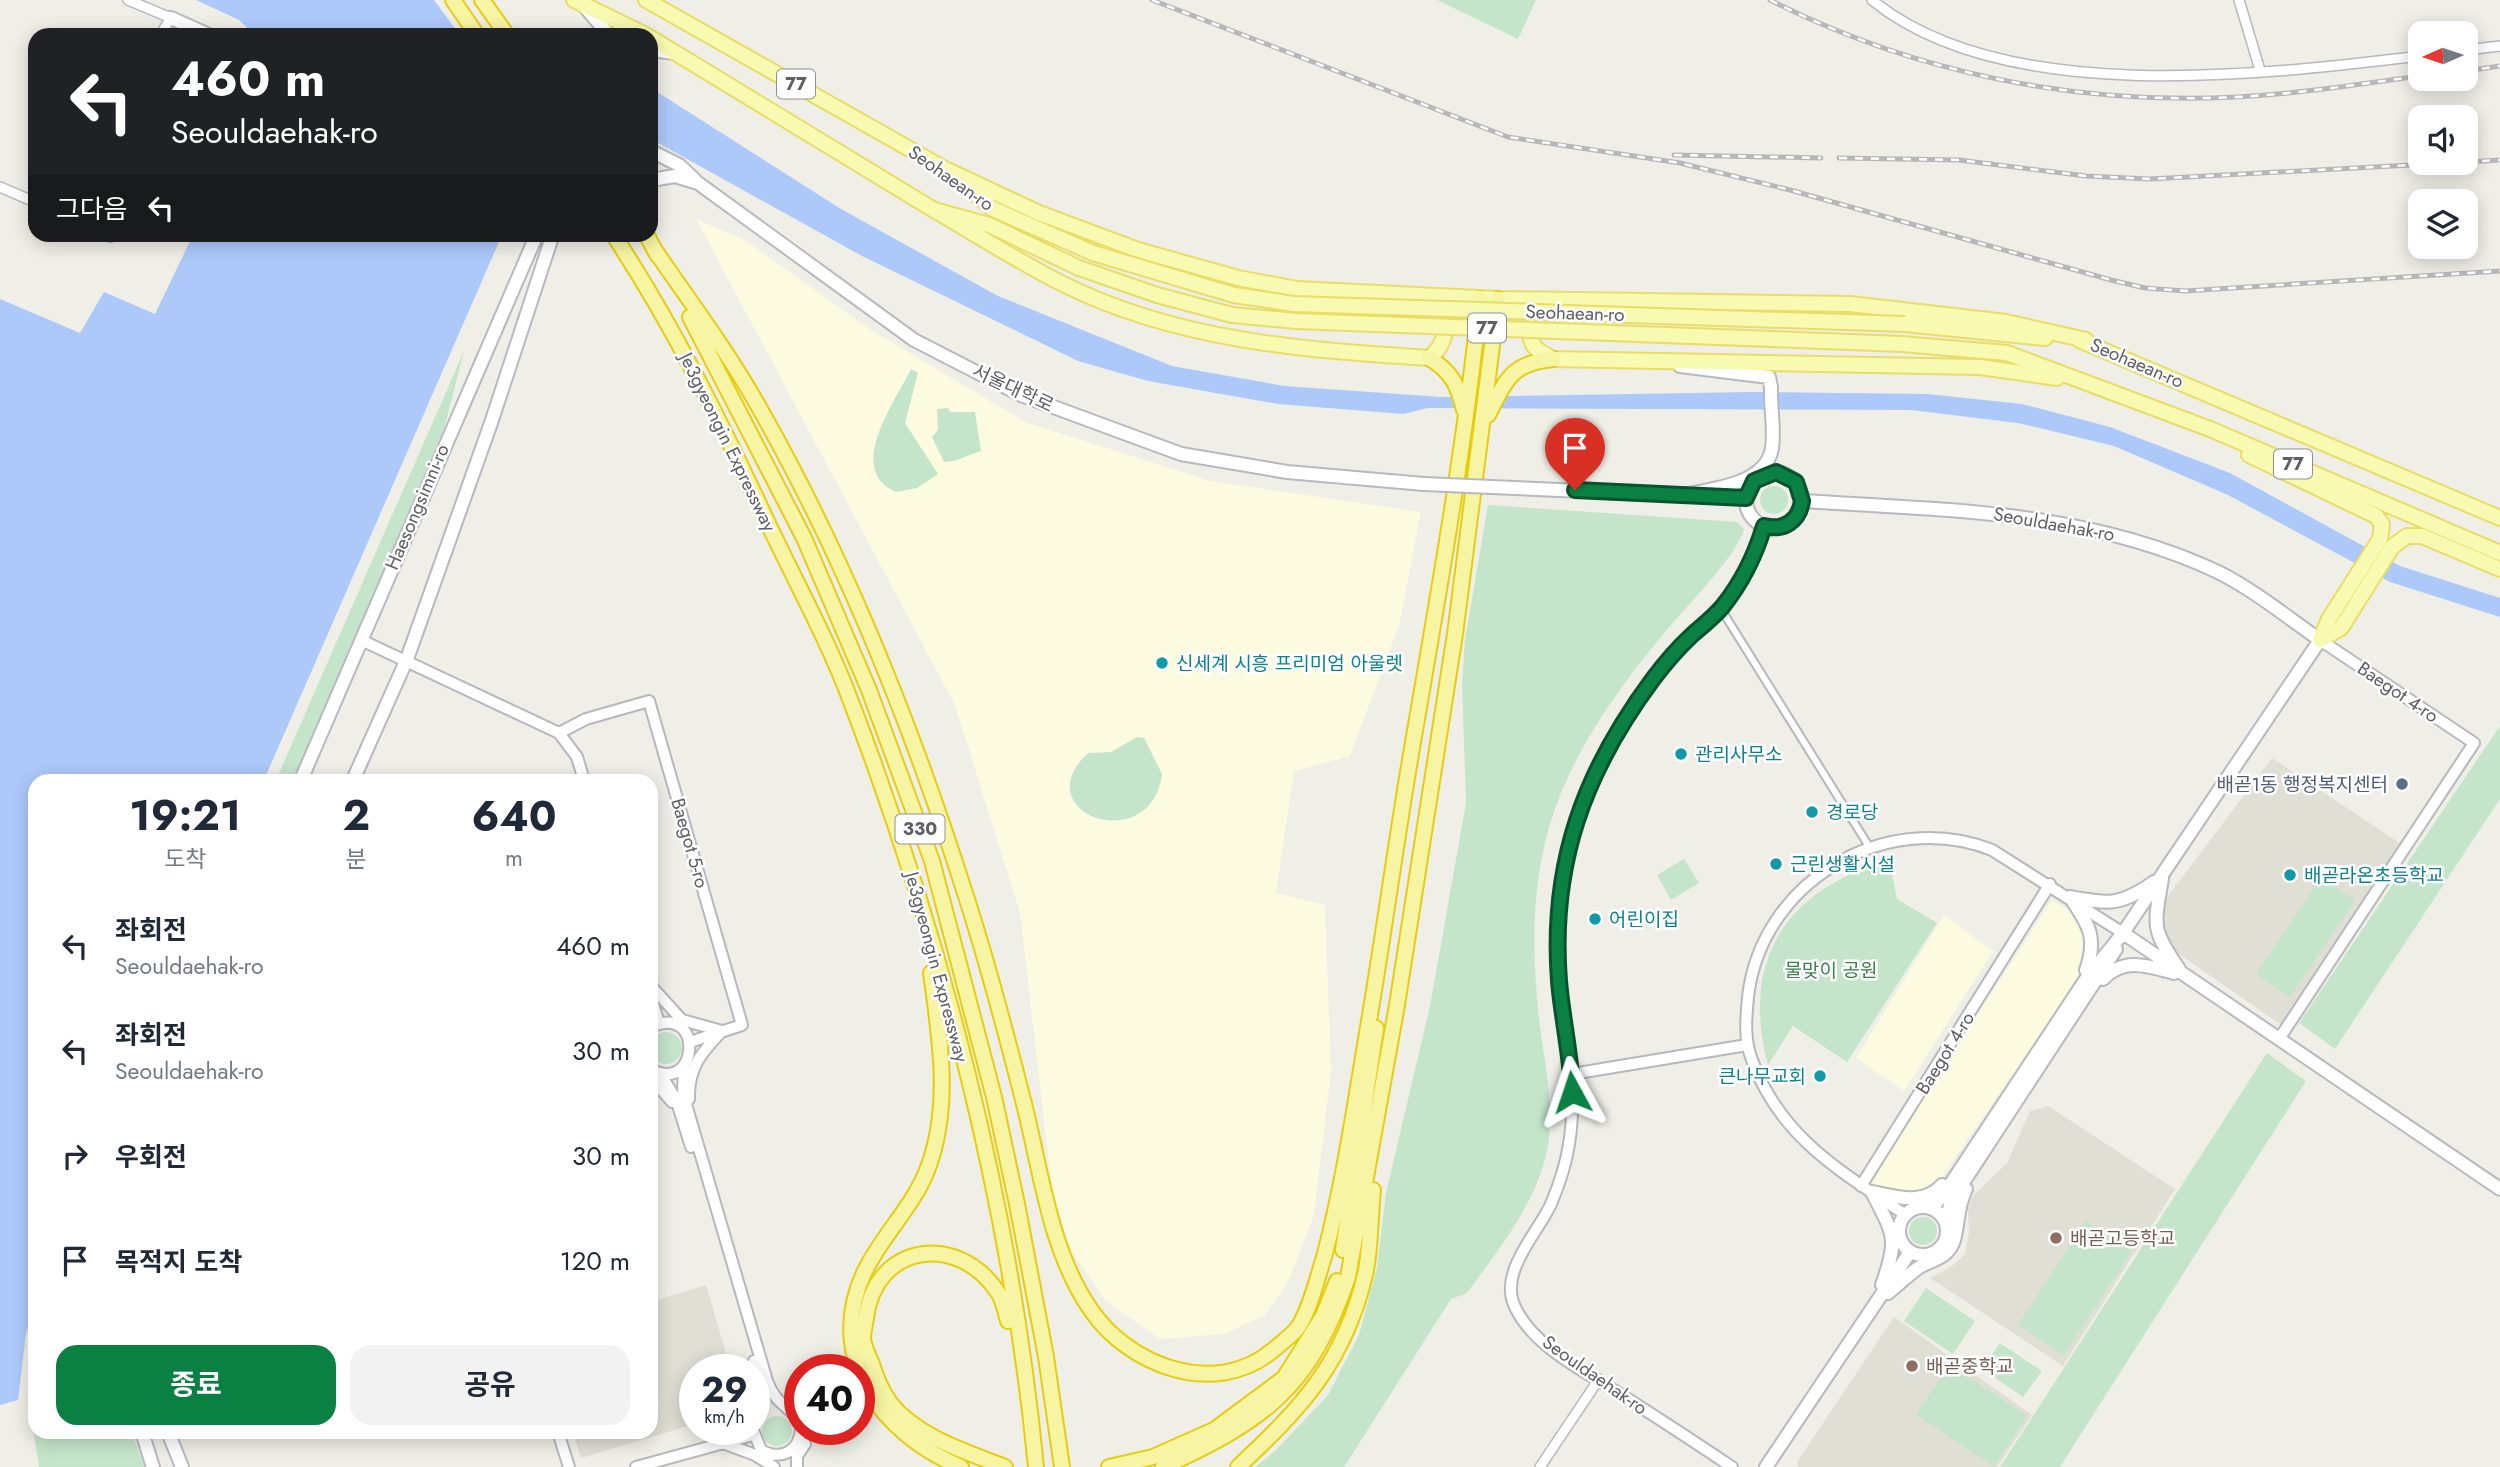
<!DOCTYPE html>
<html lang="ko">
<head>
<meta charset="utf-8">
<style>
  :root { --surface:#fff; --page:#f2f2f3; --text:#1f2937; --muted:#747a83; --accent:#0b8043 }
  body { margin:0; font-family:Jost,"Noto Sans KR",sans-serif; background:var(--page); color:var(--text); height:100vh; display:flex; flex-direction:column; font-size:26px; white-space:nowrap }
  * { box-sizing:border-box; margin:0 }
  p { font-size:23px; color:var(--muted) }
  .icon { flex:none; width:38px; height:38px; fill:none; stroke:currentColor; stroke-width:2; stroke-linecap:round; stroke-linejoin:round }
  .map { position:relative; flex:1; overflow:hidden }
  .panel { position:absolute; left:28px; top:774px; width:630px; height:665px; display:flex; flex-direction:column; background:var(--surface); border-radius:21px; box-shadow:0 4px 18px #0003 }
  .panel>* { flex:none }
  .guide { position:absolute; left:28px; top:28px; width:630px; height:214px; border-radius:21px; box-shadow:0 4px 18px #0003; background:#202124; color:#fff; overflow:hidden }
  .needle { width:46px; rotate:267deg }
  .tools { position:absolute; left:2408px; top:21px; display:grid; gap:14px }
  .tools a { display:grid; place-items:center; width:70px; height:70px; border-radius:14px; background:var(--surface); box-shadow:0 4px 18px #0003; font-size:35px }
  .speed { position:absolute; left:679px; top:1354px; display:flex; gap:14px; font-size:35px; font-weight:700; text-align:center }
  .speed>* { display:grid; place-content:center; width:91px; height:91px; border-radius:50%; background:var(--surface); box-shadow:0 4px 18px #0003; line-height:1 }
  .speed small { font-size:18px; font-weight:400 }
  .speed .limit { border:10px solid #d22; background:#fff; color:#111 }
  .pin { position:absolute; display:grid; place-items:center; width:60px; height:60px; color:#fff; margin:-72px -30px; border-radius:50% 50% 50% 0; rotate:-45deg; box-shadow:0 0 7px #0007 }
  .pin .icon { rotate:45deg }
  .me { position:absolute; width:77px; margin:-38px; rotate:355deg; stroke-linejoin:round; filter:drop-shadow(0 0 5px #0008) }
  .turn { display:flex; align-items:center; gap:24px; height:147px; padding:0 28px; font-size:32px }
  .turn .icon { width:91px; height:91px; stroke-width:2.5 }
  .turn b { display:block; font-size:49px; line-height:60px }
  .then { display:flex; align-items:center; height:66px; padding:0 28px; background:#0003; gap:14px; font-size:26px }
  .eta { display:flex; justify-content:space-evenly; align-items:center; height:119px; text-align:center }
  .eta b { font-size:42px; font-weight:700; line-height:49px }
  .action { display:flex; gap:14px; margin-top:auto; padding:14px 28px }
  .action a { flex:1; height:80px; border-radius:21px; background:var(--accent); color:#fff; font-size:28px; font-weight:700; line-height:80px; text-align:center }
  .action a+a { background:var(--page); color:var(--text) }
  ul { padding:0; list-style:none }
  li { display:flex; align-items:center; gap:21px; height:105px; padding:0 28px }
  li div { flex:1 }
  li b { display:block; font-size:26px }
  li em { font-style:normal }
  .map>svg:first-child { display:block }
  .commercial { fill:#fcfbdf }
  .education { fill:#dfdfd5 }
  .green { fill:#c5e5cb }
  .water { fill:#adc9fa }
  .pier { fill:#efefe7 }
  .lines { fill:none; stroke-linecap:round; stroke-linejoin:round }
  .pedestrian-casing { stroke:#b7b8bc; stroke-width:10 }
  .minor-casing { stroke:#b7b8bc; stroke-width:12 }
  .tertiary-casing { stroke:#b7b8bc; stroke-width:14 }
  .secondary-casing { stroke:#b8b9bf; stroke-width:16 }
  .primary-casing { stroke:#e9dd67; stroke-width:18 }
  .trunk-casing { stroke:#e7cd0f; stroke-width:18 }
  .pedestrian { stroke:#fff; stroke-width:6 }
  .minor { stroke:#fff; stroke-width:9 }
  .tertiary { stroke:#fff; stroke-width:10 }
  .secondary { stroke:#fff; stroke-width:12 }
  .primary { stroke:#f8fab1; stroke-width:14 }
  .trunk { stroke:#f7f5a4; stroke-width:14 }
  .rail-casing { stroke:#b7b7b8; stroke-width:5 }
  .rail { stroke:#fff; stroke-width:2.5; stroke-dasharray:8; stroke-linecap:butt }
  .secondary-bridge-casing { stroke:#b8b9bf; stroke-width:16; stroke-linecap:butt }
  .primary-bridge-casing { stroke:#e9dd67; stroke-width:18; stroke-linecap:butt }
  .secondary-bridge { stroke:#fff; stroke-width:12 }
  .primary-bridge { stroke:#f8fab1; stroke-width:14 }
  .route-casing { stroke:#07532c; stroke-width:18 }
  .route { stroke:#0b8043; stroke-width:12 }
  .culture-dot { fill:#0f9aa8; stroke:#fff; stroke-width:2.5 }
  .service-dot { fill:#5c6f8a; stroke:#fff; stroke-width:2.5 }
  .education-dot { fill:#8d6e63; stroke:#fff; stroke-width:2.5 }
  .labels { text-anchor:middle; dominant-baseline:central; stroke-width:5; stroke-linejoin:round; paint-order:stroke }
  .shield { fill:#fff; stroke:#8e9094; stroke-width:2 }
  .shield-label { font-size:18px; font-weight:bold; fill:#5e6066 }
  .street-label { font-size:19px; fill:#5e6066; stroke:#fff }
  .culture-label { font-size:19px; fill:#0d838f; stroke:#fff; text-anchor:start }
  .service-label { font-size:19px; fill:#4e5e75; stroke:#fff; text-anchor:end }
  .park-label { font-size:19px; fill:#3a814b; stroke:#fff }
  .education-label { font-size:19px; fill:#785e54; stroke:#fff; text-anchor:start }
</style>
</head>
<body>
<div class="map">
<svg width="2500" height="1467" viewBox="0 0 2500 1467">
  <rect width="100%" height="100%" fill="#efefe7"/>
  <path class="commercial" d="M696,219L746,241L871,330L1025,422L1210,481L1421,512L1399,625L1350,756L1294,771L1276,893L1325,905L1331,1071L1314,1215L1289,1280L1265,1315L1224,1334L1160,1339L1106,1301L1071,1251L1052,1189L1020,913L955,705Z
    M2052,900L2093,925L2095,954L1935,1187L1929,1193L1896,1197L1870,1181Z
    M1944,915L1993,951L1904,1091L1856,1058Z"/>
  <path class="education" d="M2272,758L2401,844L2281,1025L2172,949L2159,920L2168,896Z
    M2048,1106L2175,1189L2063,1366L1930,1278L1951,1267L1965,1254L1969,1232L1968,1210L1972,1197L2007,1163L2030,1111Z
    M706,1285L731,1370H695V1424L581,1458L573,1432H651V1302Z
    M1894,1317L2032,1415L1997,1467H1798L1797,1462Z"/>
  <path class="green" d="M1437,0H1536L1518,39Z
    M464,351L445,426L293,780H276Z
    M911,369L918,373L905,423L938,474L917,488L896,492C844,470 896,400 911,369Z
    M948,408L950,412H975L981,451L954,461L944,462L932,437L938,430L937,409Z
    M1760 500a14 14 0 1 1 28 0a14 14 0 1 1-28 0Z
    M1488,505L1737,522L1744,529C1738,554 1688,605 1670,626C1621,684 1572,751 1550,824C1531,888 1532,953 1539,1019C1544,1061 1556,1108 1547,1151C1535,1205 1499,1249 1467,1293L1451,1299L1344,1467H1255L1275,1451L1328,1395L1359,1335L1377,1267L1386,1193L1430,1006L1466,803L1462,683L1465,640Z
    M2500,726V799L2335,1049L2299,1023Z
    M1137,737L1144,738L1162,774C1152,858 1023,814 1088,753L1111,752Z
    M1684,859L1699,883L1671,900L1657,875Z
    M1889,860L1897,899L1937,923L1847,1062L1793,1026L1768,1065C1740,959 1786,890 1889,860Z
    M2321,878L2355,900L2290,997L2256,974Z
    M650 1048a16 16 0 1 1 32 0a16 16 0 1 1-32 0Z
    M2267,1053L2306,1081L2060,1467H2000Z
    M1909 1231a14 14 0 1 1 28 0a14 14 0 1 1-28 0Z
    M2086,1221L2132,1251L2064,1355L2018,1325Z
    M1926,1288L1975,1321L1953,1354L1904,1321Z
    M35,1342V1432H131L145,1467H39L28,1400Z
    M2000,1343L2042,1371L2023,1397L1982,1369Z
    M1949,1364L2027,1416L1994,1467L1916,1415Z
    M762 1431a15 15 0 1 1 30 0a15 15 0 1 1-30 0Z"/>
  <path class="water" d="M196,0H472L564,35H255L239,20Z
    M651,88L841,209L998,296L1172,366L1284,386L1441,397L1753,392L1927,394L2022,404L2110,427L2230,473L2400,566L2500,598V617L2390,582L2228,495L2114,446L2018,423L1911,410L1428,408L1403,414L1278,404L1148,381L1078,361L862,256L651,139Z
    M193,235H502L264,780H35V1310L26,1333L18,1400L0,1405V299L80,333L104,292L155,314Z"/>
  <path class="pier" d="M434,0H482L548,25L547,35H460Z"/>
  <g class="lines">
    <defs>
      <path id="pedestrian" d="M1721,609L1870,848"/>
      <path id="minor" d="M128,0L171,18L160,35
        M1872,0C2003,107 2262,75 2420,56
        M2239,0L2260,70
        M2466,50L2500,46
        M0,187L35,202
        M106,234L111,237
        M1540,1467L1599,1379"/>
      <path id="tertiary" d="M361,640L559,733L577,757L584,780
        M559,733L586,719L649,701L742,1025L690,1042
        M651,986L682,1020L722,1031C701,1053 688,1068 689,1099
        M651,997L659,1023
        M651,1027C705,1002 699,1096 651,1069
        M2279,1039L2474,743L2320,640
        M684,1066L683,1094L767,1381C776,1406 790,1405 800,1423
        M660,1073L676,1099L691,1147
        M1572,1074L1747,1045
        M651,1078L672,1102
        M1861,1186L2050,884
        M1906,1215C1841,1172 1780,1137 1752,1060C1744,1040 1746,1018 1748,997C1761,882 1885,808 1992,850L2123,933
        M754,1361L761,1395L759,1415
        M739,1430L723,1443L755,1455L774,1467
        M753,1430L761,1450C780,1461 799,1452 801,1430
        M558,1432L569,1467
        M636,1467L753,1435
        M797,1467V1456L805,1444
        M1732,1467C1696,1443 1660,1419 1623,1396C1587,1372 1534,1348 1515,1307C1498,1272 1538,1233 1551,1204C1559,1185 1566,1164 1569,1144C1578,1091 1565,1039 1560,986C1551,901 1569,821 1609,746C1625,716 1647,684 1670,658C1685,640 1703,626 1719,611C1742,588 1754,556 1764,526"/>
      <path id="secondary" d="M585,7L609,35
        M171,18L209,35
        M651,50L675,53
        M651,151L679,165L695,180
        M651,180L675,176L698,183L914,340L1021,395L1181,454L1287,472L1424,484
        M1680,366L1769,377L1771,387C1770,407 1775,428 1772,448C1766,485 1713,488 1685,495
        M1746 500a28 28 0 1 1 56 0a28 28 0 1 1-56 0Z
        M1492,487L1746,498
        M1803,501C1944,510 2087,510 2218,572C2254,590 2287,617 2320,640L2123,933L2086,979L1948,1188L1937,1202L1927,1207
        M301,780L537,234
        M353,780L407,659L491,423L553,234
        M2162,879C2154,926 2151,929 2179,969
        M2070,897C2088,924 2098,937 2086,970
        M2070,897C2110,904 2120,906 2154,882
        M2123,933L2500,1189
        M2103,979C2124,957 2148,966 2174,973
        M1872,1192C1897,1197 1923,1206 1942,1185
        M1872,1192C1894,1236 1899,1237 1882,1285
        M1899 1231a24 24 0 1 1 48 0a24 24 0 1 1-48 0Z
        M1946,1222L1951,1201L2116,949
        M1888,1293C1898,1285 1908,1275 1918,1268C1932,1259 1945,1260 1953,1243C1959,1227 1956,1209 1966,1189
        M142,1432L153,1467
        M168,1432L182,1467
        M1766,1467L1910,1252"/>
      <path id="primary" d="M574,0L646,35
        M646,0L945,169L993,209L1093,253
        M651,38L934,210L989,225L1079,268
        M945,169L1039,213L1138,250L1238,278L1297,289L1498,299L1850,304L2006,322L2086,340
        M934,210C977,235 1019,262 1063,284C1177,341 1304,350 1429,358C1447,345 1452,316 1434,300
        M1543,304C1532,312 1526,334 1534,346C1538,352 1547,355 1553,359L1980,367L2057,378
        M1905,324L2045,338
        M2079,340L2500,518
        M1902,344L2007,353L2210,429L2500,553
        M2249,455L2376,516L2382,524L2380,539L2329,619L2320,640
        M2320,640L2341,628L2392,547L2407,536H2422L2500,569"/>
      <path id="trunk" d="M453,0L477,35
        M482,0L507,35
        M613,234C673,325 720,421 766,519C794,579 827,638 850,699C943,942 1011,1208 1036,1467
        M646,234L658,256
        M654,249C688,299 726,349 756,402C843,554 910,721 963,887C986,957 1005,1029 1023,1100C1041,1169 1049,1250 1091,1310C1129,1366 1215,1398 1272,1351C1281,1343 1293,1335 1299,1326C1311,1306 1317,1279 1324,1257C1344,1182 1355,1104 1368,1027C1383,939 1395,849 1410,760C1436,607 1464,454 1480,299
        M690,317L804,538L869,690L932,861L994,1097L1017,1204L1046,1357L1062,1467
        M1429,358C1451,371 1458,385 1464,410
        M1488,415C1506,380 1511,363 1553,359
        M931,973C940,1039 952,1109 926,1173C911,1209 880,1238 864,1273C824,1359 883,1435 961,1467
        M1343,1250L1376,1028
        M1005,1467C972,1454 933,1442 905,1418C888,1405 878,1384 872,1364C869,1357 864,1347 863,1339C863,1333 865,1324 866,1318C875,1244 957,1232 997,1291C1003,1298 1005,1311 1008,1321
        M1109,1467L1153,1457L1214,1430L1284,1378L1323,1316L1337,1281
        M1163,1467C1267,1419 1310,1388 1348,1277L1397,1005L1455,634L1498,299
        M1238,1467C1302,1407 1344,1363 1365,1275C1371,1248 1370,1218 1373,1190"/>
    </defs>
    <use href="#pedestrian" class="pedestrian-casing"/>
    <use href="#minor" class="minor-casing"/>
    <use href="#tertiary" class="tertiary-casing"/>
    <use href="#secondary" class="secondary-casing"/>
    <use href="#primary" class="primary-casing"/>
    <use href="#trunk" class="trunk-casing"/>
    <use href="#pedestrian" class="pedestrian"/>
    <use href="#minor" class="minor"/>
    <use href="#tertiary" class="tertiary"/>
    <use href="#secondary" class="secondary"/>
    <use href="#primary" class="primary"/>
    <use href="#trunk" class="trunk"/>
    <defs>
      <path id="rail" d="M1152,0L1508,137L1680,163L1790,190L2111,280L2145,288L2185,291L2500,271
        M1770,0C1914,73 2075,105 2236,97C2298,94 2359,84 2420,76
        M2466,71L2500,66
        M1674,155L1821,158
        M1839,158L1959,160L2086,176L2150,179L2448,163
        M2466,162L2500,160"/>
    </defs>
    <use href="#rail" class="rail-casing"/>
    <use href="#rail" class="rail"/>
    <defs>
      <path id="secondary-bridge" d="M1424,484L1492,487"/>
      <path id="primary-bridge" d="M1093,253L1234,295L1294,304L1905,324
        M1079,268L1157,295L1232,315L1296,321L1902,344"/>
    </defs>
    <use href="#secondary-bridge" class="secondary-bridge-casing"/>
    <use href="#primary-bridge" class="primary-bridge-casing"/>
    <use href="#secondary-bridge" class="secondary-bridge"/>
    <use href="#primary-bridge" class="primary-bridge"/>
  </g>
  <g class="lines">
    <defs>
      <path id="route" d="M1572,1092C1571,1055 1562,1018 1559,981C1550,864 1584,772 1653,679C1665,663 1677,649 1692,635C1702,626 1714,617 1723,606C1742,582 1755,556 1764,526C1784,531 1799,521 1802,501L1796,482L1776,472L1754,481L1746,498L1575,490"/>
    </defs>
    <use href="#route" class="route-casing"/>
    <use href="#route" class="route"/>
  </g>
  <g class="culture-dot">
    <circle cx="1162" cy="663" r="7"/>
    <circle cx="1681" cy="754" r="7"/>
    <circle cx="1812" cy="812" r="7"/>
    <circle cx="1776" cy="864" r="7"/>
    <circle cx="2290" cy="875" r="7"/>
    <circle cx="1595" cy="919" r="7"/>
    <circle cx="1820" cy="1076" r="7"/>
  </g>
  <circle class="service-dot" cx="2402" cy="784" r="7"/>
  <g class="education-dot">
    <circle cx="2056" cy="1238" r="7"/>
    <circle cx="1912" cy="1366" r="7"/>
  </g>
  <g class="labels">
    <g class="shield">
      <rect x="777" y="69.5" width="38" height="29" rx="5"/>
      <rect x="1468" y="313.5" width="38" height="29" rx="5"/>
      <rect x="2274" y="449.5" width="38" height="29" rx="5"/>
      <rect x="895.5" y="814.5" width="49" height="29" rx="5"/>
    </g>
    <g class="shield-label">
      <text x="796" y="84">77</text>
      <text x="1487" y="328">77</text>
      <text x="2293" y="464">77</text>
      <text x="920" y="829">330</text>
    </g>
    <g class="street-label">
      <text transform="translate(951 178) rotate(35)">Seohaean-ro</text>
      <text transform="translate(1575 313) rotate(2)">Seohaean-ro</text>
      <text transform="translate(2137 363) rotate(23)">Seohaean-ro</text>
      <text transform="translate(1013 388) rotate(25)">서울대학로</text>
      <text transform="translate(728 442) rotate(64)">Je3gyeongin Expressway</text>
      <text transform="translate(417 507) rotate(-67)">Haesongsimni-ro</text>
      <text transform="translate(2054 524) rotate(10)">Seouldaehak-ro</text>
      <text transform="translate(2398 692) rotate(34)">Baegot 4-ro</text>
      <text transform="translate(690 843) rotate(74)">Baegot 5-ro</text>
      <text transform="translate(937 967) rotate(75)">Je3gyeongin Expressway</text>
      <text transform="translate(1945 1053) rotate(-58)">Baegot 4-ro</text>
      <text transform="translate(1595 1375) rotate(35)">Seouldaehak-ro</text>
    </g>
    <g class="culture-label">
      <text x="1176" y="663">신세계 시흥 프리미엄 아울렛</text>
      <text x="1695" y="754">관리사무소</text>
      <text x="1826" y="812">경로당</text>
      <text x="1790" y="864">근린생활시설</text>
      <text x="2304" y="875">배곧라온초등학교</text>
      <text x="1609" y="919">어린이집</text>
      <text x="1806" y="1076" text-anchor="end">큰나무교회</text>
    </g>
    <g class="service-label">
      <text x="2388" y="784">배곧1동 행정복지센터</text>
    </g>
    <g class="park-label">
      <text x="1831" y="970">물맞이 공원</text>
    </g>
    <g class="education-label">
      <text x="2070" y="1238">배곧고등학교</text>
      <text x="1926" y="1366">배곧중학교</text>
    </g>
  </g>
</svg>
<div class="tools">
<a><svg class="needle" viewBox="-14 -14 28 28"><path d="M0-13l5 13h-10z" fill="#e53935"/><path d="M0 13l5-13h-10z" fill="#747a83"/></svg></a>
<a><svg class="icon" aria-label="sound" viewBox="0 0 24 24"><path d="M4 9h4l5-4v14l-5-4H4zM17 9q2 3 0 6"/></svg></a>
<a><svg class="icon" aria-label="layers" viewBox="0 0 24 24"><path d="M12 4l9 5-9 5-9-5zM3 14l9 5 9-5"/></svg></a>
</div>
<div class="speed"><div>29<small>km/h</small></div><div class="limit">40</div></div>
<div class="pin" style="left:1575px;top:490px;background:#d93025"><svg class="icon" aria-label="arrive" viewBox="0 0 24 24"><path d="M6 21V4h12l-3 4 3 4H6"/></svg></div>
<svg class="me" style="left:1572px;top:1092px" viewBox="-20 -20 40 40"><path d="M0-17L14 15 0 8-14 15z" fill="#0b8043" stroke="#fff" stroke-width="4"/></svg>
<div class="guide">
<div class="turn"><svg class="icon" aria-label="left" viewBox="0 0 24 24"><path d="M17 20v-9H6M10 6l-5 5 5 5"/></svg><div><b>460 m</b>Seouldaehak-ro</div></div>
<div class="then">그다음<svg class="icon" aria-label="left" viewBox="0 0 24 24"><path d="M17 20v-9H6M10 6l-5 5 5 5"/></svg></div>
</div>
<section class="panel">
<div class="eta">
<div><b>19:21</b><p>도착</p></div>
<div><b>2</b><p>분</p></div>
<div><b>640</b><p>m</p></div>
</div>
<ul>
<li><svg class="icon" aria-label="left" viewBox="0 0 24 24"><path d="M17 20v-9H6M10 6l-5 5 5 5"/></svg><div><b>좌회전</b><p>Seouldaehak-ro</p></div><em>460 m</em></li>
<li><svg class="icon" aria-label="left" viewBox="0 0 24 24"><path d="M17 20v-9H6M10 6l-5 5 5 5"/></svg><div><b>좌회전</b><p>Seouldaehak-ro</p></div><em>30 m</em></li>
<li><svg class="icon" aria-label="right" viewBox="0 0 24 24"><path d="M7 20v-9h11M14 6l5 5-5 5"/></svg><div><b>우회전</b></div><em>30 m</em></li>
<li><svg class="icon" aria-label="arrive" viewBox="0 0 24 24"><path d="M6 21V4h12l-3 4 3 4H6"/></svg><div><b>목적지 도착</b></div><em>120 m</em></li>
</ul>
<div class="action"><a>종료</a><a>공유</a></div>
</section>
</div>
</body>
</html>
